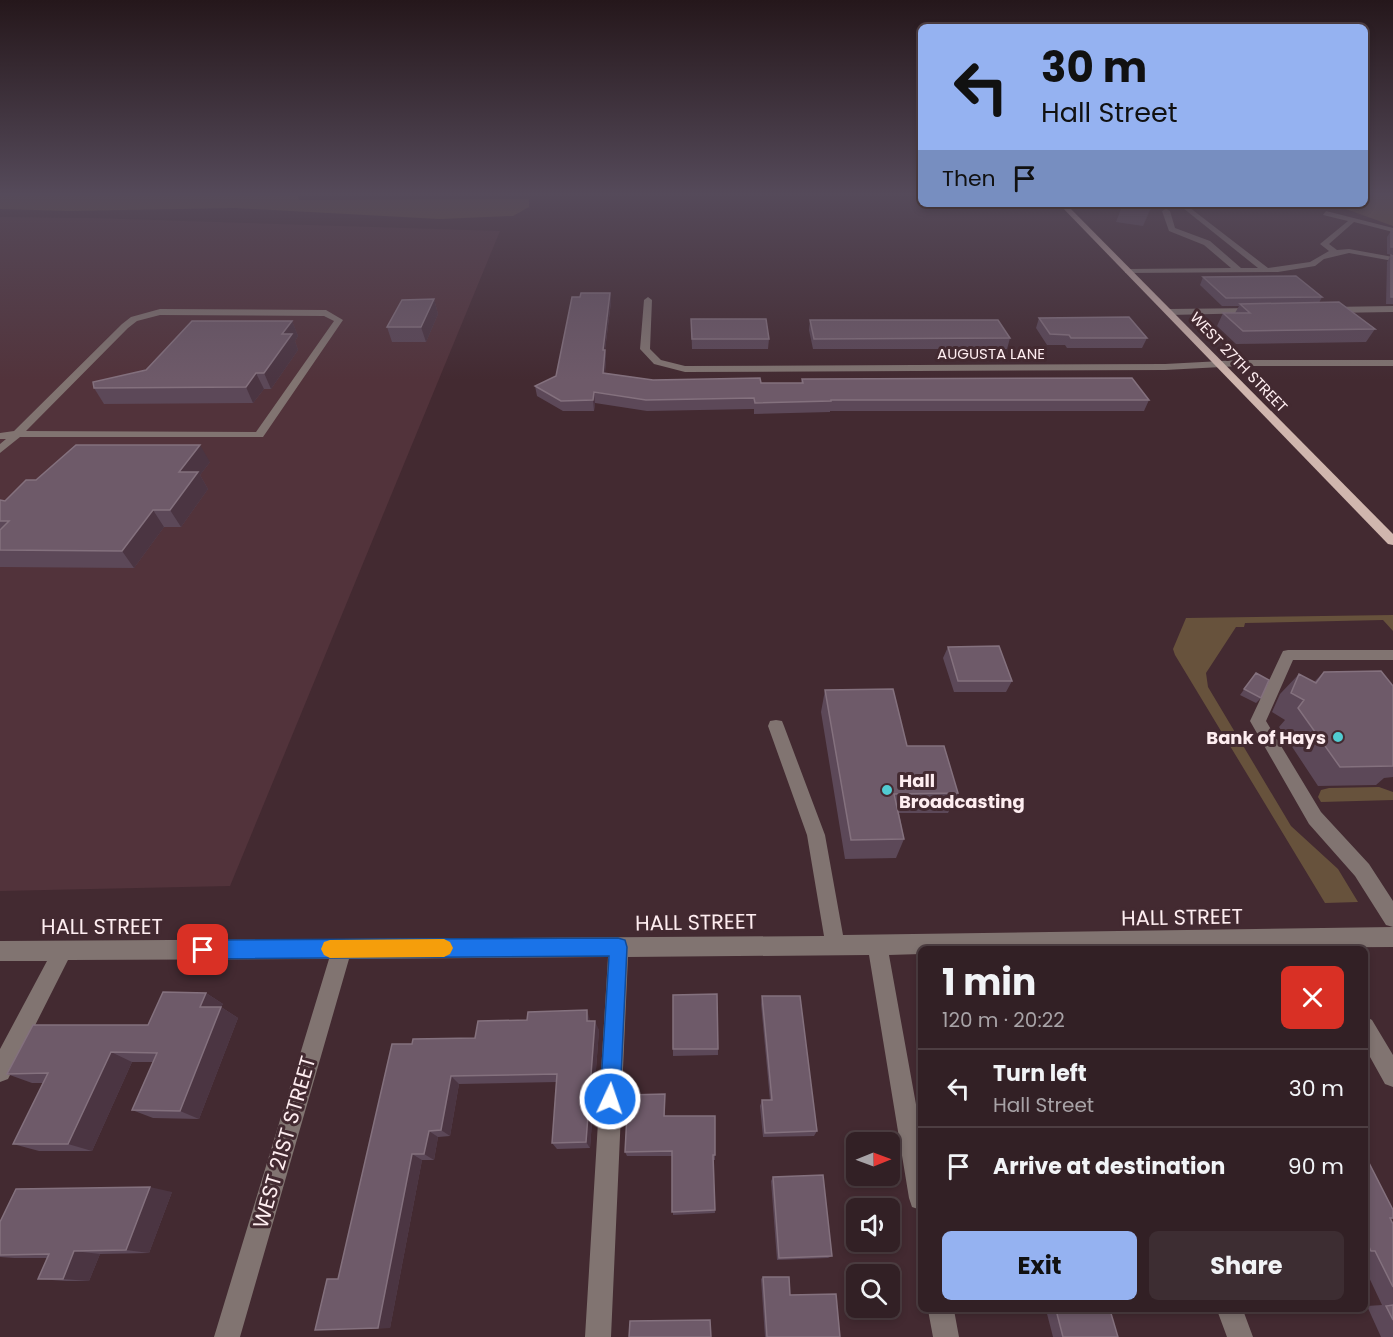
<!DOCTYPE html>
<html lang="en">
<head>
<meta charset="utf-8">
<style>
  :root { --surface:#322025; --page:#3d2d32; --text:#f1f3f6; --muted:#a8a3a7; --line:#4d3e42; --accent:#95b2f1 }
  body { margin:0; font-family:Poppins,sans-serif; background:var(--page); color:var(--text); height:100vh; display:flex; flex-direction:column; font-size:22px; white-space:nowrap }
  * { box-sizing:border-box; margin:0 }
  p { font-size:20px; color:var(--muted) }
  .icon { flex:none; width:33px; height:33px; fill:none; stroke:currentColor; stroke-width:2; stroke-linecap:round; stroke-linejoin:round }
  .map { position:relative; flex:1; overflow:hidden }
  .drawer { position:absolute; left:918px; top:946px; width:450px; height:366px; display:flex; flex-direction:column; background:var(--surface); border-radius:9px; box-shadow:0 3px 9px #0003,0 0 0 2px var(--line) }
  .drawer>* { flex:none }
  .top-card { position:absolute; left:918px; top:24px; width:450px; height:183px; border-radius:9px; box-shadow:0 3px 9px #0003,0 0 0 2px var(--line); background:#95b2f1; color:#111; overflow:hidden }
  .needle { width:39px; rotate:89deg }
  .fabs { position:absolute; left:846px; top:1132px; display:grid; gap:12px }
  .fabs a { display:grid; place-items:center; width:54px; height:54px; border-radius:9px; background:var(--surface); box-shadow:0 3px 9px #0003,0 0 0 2px var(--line); font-size:30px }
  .pin { position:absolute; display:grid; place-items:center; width:51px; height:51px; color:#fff; margin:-26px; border-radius:12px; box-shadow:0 3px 9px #0006 }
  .me { position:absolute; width:66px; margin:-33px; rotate:3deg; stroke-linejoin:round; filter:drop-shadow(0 0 4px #0008) }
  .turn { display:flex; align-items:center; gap:21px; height:126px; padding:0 24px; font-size:27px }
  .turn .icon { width:78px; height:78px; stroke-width:2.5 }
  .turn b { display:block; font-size:42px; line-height:51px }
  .then { display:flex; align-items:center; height:57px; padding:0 24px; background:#0003; gap:12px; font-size:22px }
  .round { display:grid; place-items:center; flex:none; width:63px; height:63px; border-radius:9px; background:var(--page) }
  .overview { display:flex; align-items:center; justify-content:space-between; height:102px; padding:0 24px }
  h1 { font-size:36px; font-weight:700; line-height:45px }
  .button { display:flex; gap:12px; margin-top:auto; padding:12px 24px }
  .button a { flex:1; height:69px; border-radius:9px; background:var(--accent); color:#111; font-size:24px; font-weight:700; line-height:69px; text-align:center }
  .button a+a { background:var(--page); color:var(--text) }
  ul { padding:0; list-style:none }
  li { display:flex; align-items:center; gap:18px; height:78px; padding:0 24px; border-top:2px solid var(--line) }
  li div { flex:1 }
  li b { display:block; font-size:22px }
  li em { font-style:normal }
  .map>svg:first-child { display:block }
  .built { fill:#52333b }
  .green { fill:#67523c }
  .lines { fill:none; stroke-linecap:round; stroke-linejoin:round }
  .minor { fill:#817471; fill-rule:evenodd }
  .major { fill:#d0b6ae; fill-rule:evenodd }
  .wall { fill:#5c4858 }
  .shaded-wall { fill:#4b3542 }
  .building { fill:#6e5a69; stroke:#84717e; stroke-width:1.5 }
  .route { fill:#1a73e8; stroke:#114b97; stroke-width:1.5 }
  .slow { fill:#f59e0b }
  .poi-dot { fill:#51ccd2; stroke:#432a31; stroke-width:2 }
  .labels { text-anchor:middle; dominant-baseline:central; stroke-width:6; stroke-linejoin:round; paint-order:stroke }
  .far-street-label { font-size:15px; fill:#feedf0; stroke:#432a31 }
  .poi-label { font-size:18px; font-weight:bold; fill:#feedf0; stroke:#432a31; text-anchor:end }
  .near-street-label { font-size:21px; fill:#feedf0; stroke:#432a31 }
</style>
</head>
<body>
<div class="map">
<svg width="1393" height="1337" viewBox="0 0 1393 1337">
  <rect width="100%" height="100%" fill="#432a31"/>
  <path class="built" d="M0,217L93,218L500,231L230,886L0,891Z"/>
  <path class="green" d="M0,193H297L299,200L529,199V207L513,216L440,219L235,208L69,211L0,209Z
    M1365,193H1393V226L1332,204H1365Z
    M1393,615V631L1383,620L1245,623L1244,627H1236L1206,673L1208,687L1291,826L1338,869L1358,902L1325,903L1175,655L1173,649L1186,618Z
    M1379,787L1393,792V800L1321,802L1318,797L1321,790L1329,788Z"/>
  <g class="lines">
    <path class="minor" d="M1178,204H1185L1268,268L1310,262L1329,251L1320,244L1348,221L1323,215L1326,211L1393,228V232L1354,222L1329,244L1337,250L1349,249L1393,257V261L1349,253L1324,259L1315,266L1278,272L1125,273V269H1128L1231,268L1204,245L1169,231L1162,211L1166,209L1170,211L1175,228L1210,241L1241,268H1258Z
      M648,297L652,300L650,349L661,360L685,366L1165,364L1240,360H1393V366H1240L1165,370L685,372L654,364L640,349L644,300Z
      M1393,306V312L1330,313L1326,310L1330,307Z
      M1255,308L1259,311L1258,313L1169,315L1165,312L1169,309Z
      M160,309L326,310L343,320L263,437H20L0,453V444L6,439H0V433L14,431L122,324L131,317ZM160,315L324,316L334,321L256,432L26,431L128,328L137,321Z
      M1288,650H1393V660H1293L1266,721L1321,812L1369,864L1393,901V947L921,950V954L889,955L921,1132V1210L912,1207L909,1198L869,955L628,957L611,1337H585L608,957L349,959L240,1337H214L329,959L68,960L8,1079L0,1082V1049L47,961H0V941L824,936L807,835L768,726L770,721L776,720L782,721L784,726L825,835L843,935L1393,927L1386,925L1355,876L1309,824L1250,721L1281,655L1283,651Z
      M1365,1016L1372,1020L1393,1055V1087L1385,1084L1365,1048Z
      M928,1310H954L959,1337H933Z
      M1217,1310H1243L1253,1337H1227Z"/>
    <path class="major" d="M1059,204H1066L1393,534V545L1388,544Z"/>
  </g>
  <path class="wall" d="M1123,204H1153L1143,226L1116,222Z
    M1391,231H1393V255L1387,254V237Z
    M1391,255L1393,256V304H1386L1387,262Z
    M1203,277L1322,297L1319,303L1375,329L1366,342L1236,344L1217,326L1223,313H1235L1239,306H1222L1200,285Z
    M610,293L611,302L605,350L606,360L605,373L653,380L761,383H801L802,379L1149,400L1144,411H830V412L754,414V409L647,411L595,403L594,411H563L537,396L535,386L556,376L580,297Z
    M434,299L438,314L426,342H392L387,327Z
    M1039,318L1147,338L1142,348H1067L1065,345H1047L1036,328Z
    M691,319L769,339L768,349H692Z
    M810,320L1010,338L1007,349H813L809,330Z
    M292,321L298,336L295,341L298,350L271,389H264L253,403L104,404L94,388Z
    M210,462L200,475L208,489L181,527H164L134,568L0,567V500L5,501L36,480Z
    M948,647L1012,681L1006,692H954L943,658Z
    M1324,672L1393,686V777L1384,778L1376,785L1318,786L1279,727L1285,720L1272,712L1280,694L1299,674L1314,682Z
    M1256,673L1261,698L1256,703L1240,695Z
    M825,690L907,746L958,793L948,813H899L904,839L896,858L845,859L821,712Z
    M206,993L223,1004L221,1007L238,1018L199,1119L153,1118L132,1110L153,1062H132L92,1151H39L13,1144L44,1083H32L7,1074L148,1025Z
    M762,996L817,1131L814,1136L763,1137L760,1106L762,1100H770L761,1004Z
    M590,1020V1021L599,1030L590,1148L557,1149L552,1143L557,1082L459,1084L450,1136L438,1137L434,1160H422L390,1328L315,1330L338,1279L412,1044L475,1038Z
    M673,1049H718V1055L673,1056Z
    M665,1094V1116L715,1155V1160H713L715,1213L673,1215L672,1156H627L625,1152Z
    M1365,1155L1393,1210V1219H1390L1393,1224V1337H1381L1367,1306L1382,1305L1365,1269Z
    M773,1177L832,1256L828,1258L777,1260L771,1181Z
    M172,1192L149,1253L100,1254L89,1281H66L38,1279L47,1258H14L0,1257V1222Z
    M763,1277L790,1295L840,1337H765L761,1279Z
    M1046,1310H1110L1118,1337H1053Z"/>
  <path class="shaded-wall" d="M1152,204H1153L1143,226Z
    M610,293L611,302L605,350L606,360L604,383L603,350Z
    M434,299L438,314L426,342L421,327Z
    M292,321L298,336L295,341L298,350L271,389L264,373L282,334Z
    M256,373L264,389L253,403L246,387Z
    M594,392L595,403L594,411L593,400Z
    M200,445L210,462L200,475L208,489L181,527L170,510L179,472Z
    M153,510L164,527L134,568L122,551Z
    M206,993L223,1004L221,1007L238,1018L199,1119L180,1111L200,1007Z
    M587,1010L590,1020V1030L587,1021Z
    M595,1021L599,1030L590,1148L586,1142Z
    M111,1052L132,1062L92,1151L68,1144Z
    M451,1076L459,1084L450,1136L441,1130Z
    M429,1131L438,1137L434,1160L424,1154Z
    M412,1154L422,1160L390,1328H378Z
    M150,1187L172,1192L149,1253L126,1250Z
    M74,1251L100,1254L89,1281L63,1279Z"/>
  <path class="building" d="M1391,231H1393V247H1391Z
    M1391,255L1393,256V297H1391Z
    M1296,276L1322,297L1226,298L1203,277Z
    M581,293H610L603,350H605L603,373L653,380L760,378L761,383H803L802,379L1132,378L1149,400H831V401L755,403L754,398L646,400L594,392L593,400L561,401L535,386L556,376L572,297H580Z
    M434,299L421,327H387L402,300Z
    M1339,302L1375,329L1243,331L1223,313H1250L1240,304Z
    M1129,317L1147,338H1071L1069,335L1050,334L1039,318Z
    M691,319H766L769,339H692Z
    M810,320H998L1010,338L814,339Z
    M192,321H292L282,334H292L264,373H256L246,387L94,388L93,382L146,370Z
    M76,445H200L179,472H198L170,510H153L122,551L0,550V530L9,521H0V500L5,501L26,480H36Z
    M999,646L1012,681H958L948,647Z
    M1381,671L1393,686V766L1340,767L1298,708L1304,700L1291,693L1299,674L1316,683L1324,672Z
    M1256,673L1269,680L1261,698L1244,689Z
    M893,689L907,746H944L958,793L894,794L904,839L851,840L825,690Z
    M163,992L206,993L200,1007H221L180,1111L132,1110L157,1053L111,1052L68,1144H13L48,1073L7,1074L33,1025H148Z
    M717,994L718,1049H673V995Z
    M762,996H800L817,1131L765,1133L762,1100H772Z
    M587,1010V1021H595L586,1142L552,1143L557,1074L451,1076L441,1130L429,1131L424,1154H412L378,1328L315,1330L327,1279H338L392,1044H412L413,1039L475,1038L478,1021L527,1020L528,1012Z
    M665,1094L664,1116H715V1155H713L715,1210L672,1212V1151L625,1152L628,1095Z
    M1365,1155L1393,1210V1218H1390L1393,1224V1287L1375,1251H1371L1365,1238Z
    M823,1175L832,1256L779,1258L773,1177Z
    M150,1187L126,1250L74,1251L63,1279H38L49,1254L0,1255V1222L16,1189Z
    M763,1277H789L790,1295L836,1294L840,1337H767Z
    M1393,1305V1320L1386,1306Z
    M1056,1310H1110L1118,1337H1063Z
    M710,1320L711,1337H629L630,1321Z"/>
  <linearGradient id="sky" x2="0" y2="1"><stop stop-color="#25171b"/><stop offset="0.51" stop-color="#554a5a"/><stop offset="1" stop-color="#554a5a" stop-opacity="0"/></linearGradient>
  <rect width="1393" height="380" fill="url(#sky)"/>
  <path class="route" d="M618,938L625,940L627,947L620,1099L617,1107L610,1110L603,1107L600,1099L609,956L203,959L196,956L194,950L196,943L203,940Z"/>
  <path class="slow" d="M444,939L450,942L453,948L450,954L444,957L330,958L324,955L321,949L324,942L330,940Z"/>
  <g class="poi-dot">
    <circle cx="1338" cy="737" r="6"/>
    <circle cx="887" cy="790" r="6"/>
  </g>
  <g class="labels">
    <g class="far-street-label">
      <text x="991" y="353">AUGUSTA LANE</text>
      <text transform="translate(1239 362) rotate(46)">WEST 27TH STREET</text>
    </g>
    <g class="poi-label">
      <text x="1326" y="737">Bank of Hays</text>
      <text x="899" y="780" text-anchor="start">Hall<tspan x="899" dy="21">Broadcasting</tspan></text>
    </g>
    <g class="near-street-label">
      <text transform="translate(1182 917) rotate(-1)">HALL STREET</text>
      <text transform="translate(696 922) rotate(-1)">HALL STREET</text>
      <text x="102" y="926">HALL STREET</text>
      <text transform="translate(284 1142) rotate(-74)">WEST 21ST STREET</text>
    </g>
  </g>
</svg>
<div class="fabs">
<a><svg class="needle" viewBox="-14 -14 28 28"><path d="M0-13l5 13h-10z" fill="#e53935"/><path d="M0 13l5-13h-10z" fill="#a8a3a7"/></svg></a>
<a><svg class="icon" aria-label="sound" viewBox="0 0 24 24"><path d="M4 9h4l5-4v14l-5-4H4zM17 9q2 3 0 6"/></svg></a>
<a><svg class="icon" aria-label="search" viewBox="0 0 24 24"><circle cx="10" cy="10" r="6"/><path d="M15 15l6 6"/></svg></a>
</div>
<div class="pin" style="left:203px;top:950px;background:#d93025"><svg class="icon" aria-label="arrive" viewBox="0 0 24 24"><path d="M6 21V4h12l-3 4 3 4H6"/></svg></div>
<svg class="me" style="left:610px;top:1099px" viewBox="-20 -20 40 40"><circle r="17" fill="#1a73e8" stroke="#fff" stroke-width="3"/><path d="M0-11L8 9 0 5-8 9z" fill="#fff"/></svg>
<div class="top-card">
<div class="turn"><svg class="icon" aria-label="left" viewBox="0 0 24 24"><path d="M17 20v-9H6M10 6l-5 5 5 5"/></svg><div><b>30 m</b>Hall Street</div></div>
<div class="then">Then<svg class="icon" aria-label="arrive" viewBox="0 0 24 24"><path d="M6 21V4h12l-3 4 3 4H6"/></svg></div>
</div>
<section class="drawer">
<div class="overview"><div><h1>1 min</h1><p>120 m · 20:22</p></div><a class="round" style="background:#d93025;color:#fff"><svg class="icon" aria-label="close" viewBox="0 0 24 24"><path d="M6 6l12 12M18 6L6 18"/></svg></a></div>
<ul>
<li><svg class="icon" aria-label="left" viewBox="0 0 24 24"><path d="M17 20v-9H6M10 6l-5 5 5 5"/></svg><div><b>Turn left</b><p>Hall Street</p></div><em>30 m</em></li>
<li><svg class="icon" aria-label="arrive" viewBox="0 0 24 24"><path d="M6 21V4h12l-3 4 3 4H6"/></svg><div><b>Arrive at destination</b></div><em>90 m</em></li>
</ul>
<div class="button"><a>Exit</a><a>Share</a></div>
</section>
</div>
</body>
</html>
